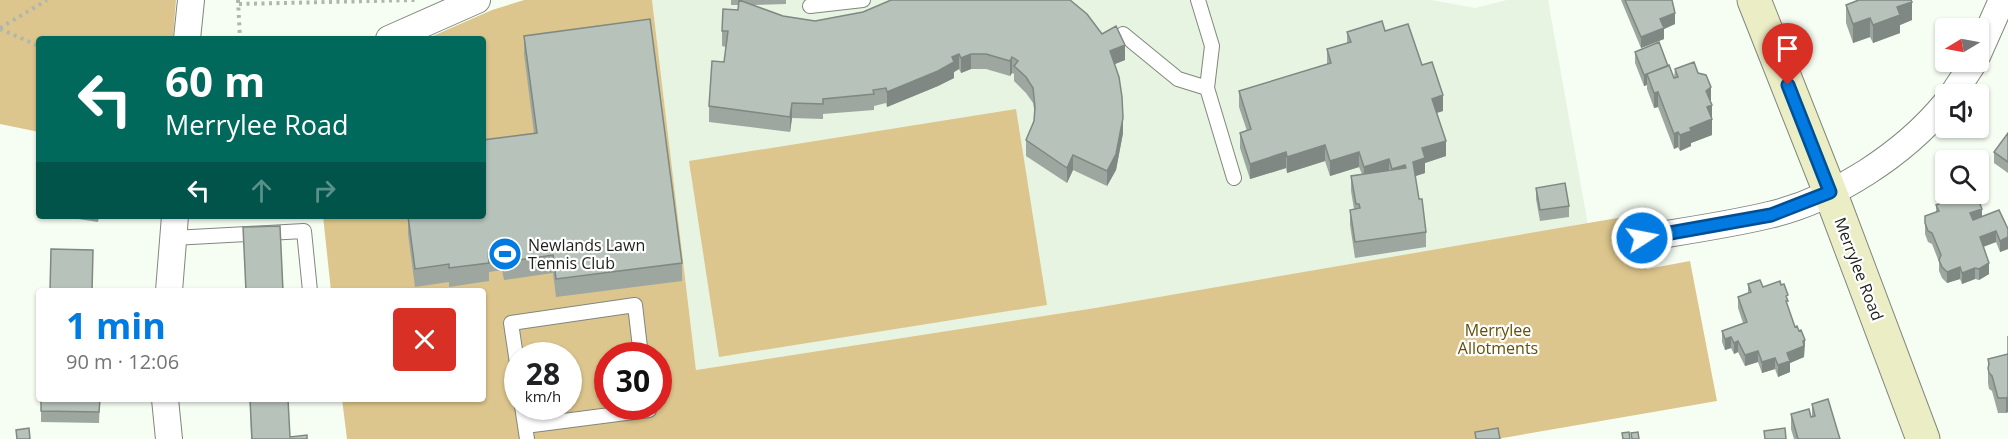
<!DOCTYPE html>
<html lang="en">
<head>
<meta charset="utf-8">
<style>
  :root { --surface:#fff; --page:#f2f2f2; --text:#202124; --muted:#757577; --accent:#017ae1 }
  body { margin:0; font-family:"Open Sans",sans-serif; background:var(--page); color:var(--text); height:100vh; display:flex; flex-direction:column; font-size:22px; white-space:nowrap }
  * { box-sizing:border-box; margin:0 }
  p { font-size:20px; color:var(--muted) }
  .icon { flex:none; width:33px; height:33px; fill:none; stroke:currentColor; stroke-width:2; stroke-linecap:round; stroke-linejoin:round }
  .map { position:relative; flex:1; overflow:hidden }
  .panel { position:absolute; left:36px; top:288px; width:450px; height:114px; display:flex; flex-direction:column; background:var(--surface); border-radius:6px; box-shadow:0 2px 4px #0004 }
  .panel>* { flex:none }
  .top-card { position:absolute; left:36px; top:36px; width:450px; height:183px; border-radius:6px; box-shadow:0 2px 4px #0004; background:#00695c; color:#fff; overflow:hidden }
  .needle { width:39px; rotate:260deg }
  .fabs { position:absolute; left:1935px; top:18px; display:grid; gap:12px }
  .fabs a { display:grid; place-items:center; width:54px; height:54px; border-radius:6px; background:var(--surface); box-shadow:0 2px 4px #0004; font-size:30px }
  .speed { position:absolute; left:504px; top:342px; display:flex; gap:12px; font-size:30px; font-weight:700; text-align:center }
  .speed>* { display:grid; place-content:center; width:78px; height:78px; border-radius:50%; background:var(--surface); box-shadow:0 2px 4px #0004; line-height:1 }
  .speed small { font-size:15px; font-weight:400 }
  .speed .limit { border:9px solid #d22; background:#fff; color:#111 }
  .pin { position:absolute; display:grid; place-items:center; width:51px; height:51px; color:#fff; margin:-62px -26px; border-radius:50% 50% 50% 0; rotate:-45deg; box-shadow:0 0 6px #0007 }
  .pin .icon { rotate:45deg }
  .me { position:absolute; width:66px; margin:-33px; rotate:79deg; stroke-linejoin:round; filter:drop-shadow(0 0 4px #0008) }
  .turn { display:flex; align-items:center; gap:21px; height:126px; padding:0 30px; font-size:27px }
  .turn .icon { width:78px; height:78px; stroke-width:2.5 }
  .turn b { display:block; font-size:42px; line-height:51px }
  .lanes { display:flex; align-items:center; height:57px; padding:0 30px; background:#0003; justify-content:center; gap:30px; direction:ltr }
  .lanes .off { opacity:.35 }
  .round { display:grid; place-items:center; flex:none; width:63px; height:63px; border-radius:6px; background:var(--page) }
  .summary { display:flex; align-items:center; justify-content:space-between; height:102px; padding:0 30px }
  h1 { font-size:36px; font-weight:700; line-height:45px; color:var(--accent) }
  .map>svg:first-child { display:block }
  .built { fill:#e7f4e2 }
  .green { fill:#ddc68d; fill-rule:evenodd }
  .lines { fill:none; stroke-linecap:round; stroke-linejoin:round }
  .lane-casing { stroke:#80877d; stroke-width:16 }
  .street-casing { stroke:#80877d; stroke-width:28 }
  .secondary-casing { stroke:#80877d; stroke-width:35 }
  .path { stroke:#b0b6ad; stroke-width:4; stroke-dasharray:3 4.5; stroke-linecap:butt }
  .lane { stroke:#fff; stroke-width:14 }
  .street { stroke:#fff; stroke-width:26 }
  .secondary { stroke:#ebedc5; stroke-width:33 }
  .wall { fill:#9da7a0 }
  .shaded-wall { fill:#7f8882 }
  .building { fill:#b6c2ba; stroke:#7f8882; stroke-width:1.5 }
  .route-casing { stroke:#014f92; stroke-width:15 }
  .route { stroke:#017ae1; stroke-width:10 }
  .labels { text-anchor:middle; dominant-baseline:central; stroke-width:4.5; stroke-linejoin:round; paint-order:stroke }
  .poi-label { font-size:16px; fill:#1d201c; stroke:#fff; text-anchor:start }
  .street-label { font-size:16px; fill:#1d201c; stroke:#fff }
  .park-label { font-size:16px; fill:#654e05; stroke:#fff }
</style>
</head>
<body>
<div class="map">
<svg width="2008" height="439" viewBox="0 0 2008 439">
  <rect width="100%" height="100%" fill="#f6fef3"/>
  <path class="built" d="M652,0H1431L1475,8L1507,0H1548L1588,225L1095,308L696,370Z"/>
  <path class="green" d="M0,0H176L173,39H39V132L0,124Z
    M524,0H652L696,370L1095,308L1635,215L1642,238L1647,269L1690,261L1717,401L1497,439H347L342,399H483V291H331L323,216H483V39H426L492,10ZM518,356H568V406H518ZM608,356H658V406H608Z
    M1016,109L1047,305L719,357L689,161Z"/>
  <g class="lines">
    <defs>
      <path id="lane" d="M1198,0L1212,46L1207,88L1234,178
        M810,6L863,0
        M1123,34L1178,79L1207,88
        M173,238L304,231L310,291
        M518,370L511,323L635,305L641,356
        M522,406L527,439
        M525,426L649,410L648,406"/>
      <path id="street" d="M187,39L191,0
        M389,39L477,0
        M1978,54L2002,0
        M1953,94L1974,62
        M1642,238C1684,231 1728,225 1769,215C1834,200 1904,154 1946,103
        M169,291L175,216
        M165,399L169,439"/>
      <path id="secondary" d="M1754,0L1830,192L1923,439"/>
    </defs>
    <use href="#lane" class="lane-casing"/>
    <use href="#street" class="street-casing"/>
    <use href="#secondary" class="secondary-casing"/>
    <path class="path" d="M238,0L240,39
      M239,4L415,0
      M0,28L47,0
      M0,29L39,46"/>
    <use href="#lane" class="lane"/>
    <use href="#street" class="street"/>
    <use href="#secondary" class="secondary"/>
  </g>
  <path class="wall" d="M731,0H786V4L751,5L783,16L815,21L1102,34L1125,60L1115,64L1123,133L1116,170L1107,186L1073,170L1067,183L1026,156V140L1034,121L1035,115L1033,103L1026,93L1014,81V74L1012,73L1010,76L986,69H971L961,73L959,69L954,72V78L938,86L887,107L886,103L874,106V110L823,114V119L792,118L790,132L709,122V106L724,62L726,47L722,46V31L738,10L739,5H731Z
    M1621,0H1672L1675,24L1664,29V39L1641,48Z
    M1857,0H1911L1912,20L1900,25V33L1873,43L1870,37L1853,43L1846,23V5Z
    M1385,31L1422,65L1443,111L1437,113L1446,156L1425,163V173L1415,176L1419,199L1426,232V247L1355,258L1350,225V210L1354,209L1351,191V176L1362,174L1359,167L1330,176L1325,161L1287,173L1286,168L1250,179L1240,148V133L1247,131L1239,107V91L1327,65V49L1347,43V32Z
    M524,36L682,263V281L556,297L553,273L504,280L502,270L489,272V281L449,287V282L415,287L408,234V216H483L534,133L524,54Z
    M1635,52L1668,66L1674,78L1675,69L1711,102L1712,105V135L1691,143V146L1680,151L1678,147L1674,149L1658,107L1654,108L1647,89V85L1644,86L1635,63Z
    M2008,133V173L1994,163V152Z
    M1536,188L1569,206V217L1540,221L1536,199Z
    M1936,205L1982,216L2008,229V249L2000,252L1996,242L1983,247L1989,274L1979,280L1975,279L1962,284L1960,279L1947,283L1942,278L1939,271V262L1932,244L1928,242L1925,234V223L1936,212Z
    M59,216H99L98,222Z
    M1748,284L1763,287L1788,306V307L1795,327L1805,340L1804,357L1790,363V372L1778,377L1775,369L1762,373L1758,362L1745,366L1738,352L1734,354L1731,348L1725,350L1722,342V331L1743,323L1738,308V297L1748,293Z
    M2007,336H2008V412L2006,413H1998L1992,391L1989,389L1988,383V359L2007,354Z
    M41,399H100L99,423L41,422Z
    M250,400L290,437L307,439H251Z
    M1812,404L1840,439H1794L1791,429V414L1812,417Z"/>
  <path class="shaded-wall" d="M1912,2V20L1900,25V33L1873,43V25L1897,7Z
    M1675,13V24L1664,29V39L1641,48V37L1660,19Z
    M1870,18V37L1853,43V24Z
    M1125,45V60L1110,66V51Z
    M959,54V69L954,72V78L938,86L887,107V92Z
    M971,54V69L961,73V58Z
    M1012,57V73L1010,76V61Z
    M1668,66L1647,74V85L1644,86V75Z
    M1711,87V102L1706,91Z
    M1658,92V107L1654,108V93Z
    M1443,95V111L1432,114V99Z
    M792,103V118L790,132V117Z
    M1712,105V135L1691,143V146L1680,151V135L1690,128L1707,107Z
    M1123,118V133L1116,170L1107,186V171Z
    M1678,132V147L1674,149V134Z
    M1446,141V156L1425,163V173L1413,177V162L1422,148Z
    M1325,145V161L1287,173V157Z
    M1286,152V168L1250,179V164Z
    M1359,152V167L1330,176V161Z
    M1073,155V170L1067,183V168Z
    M1389,159V174L1364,182V167Z
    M1405,165V180L1392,184V169Z
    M1982,209V220L1970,224V213Z
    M1996,231V242L1980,248V237Z
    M2008,237V249L2000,252V241Z
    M1989,263V274L1979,280V269Z
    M1960,267V279L1947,283V272Z
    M1975,268V279L1962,284V273Z
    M1731,337V348L1725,350V339Z
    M1805,340L1804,357L1790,363V372L1778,377V365L1787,353Z
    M1738,341V352L1734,354V343Z
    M1758,351V362L1745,366V355Z
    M1775,358V369L1762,373V362Z
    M2008,397V412L2006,413V398Z"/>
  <path class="building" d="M739,0L783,16L815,21L863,12L891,0H1070L1087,14L1102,34L1116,26L1125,45L1110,51L1119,77L1122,97L1123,118L1116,154L1107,171L1073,155L1067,168L1026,140L1034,121L1035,107L1033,88L1026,77L1014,66L1018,61L1012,57L1010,61L986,54H971L961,58L959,54L952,57L954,62L938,71L887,92L886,88L873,90L874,94L823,99V104L792,103L790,117L709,106L712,61L724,62L728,31H722L723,9L738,10Z
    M1625,0H1672L1675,13L1660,19L1664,28L1641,37Z
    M1859,0H1911L1912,2L1897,7L1900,15L1873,25L1870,18L1853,24L1846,5Z
    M650,19L682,263L556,279L553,255L504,262L502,251L488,253L489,263L449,268V264L415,269L408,216H483V140L537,133L524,36Z
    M1382,21L1385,31L1408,24L1422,65L1432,62L1443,95L1432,99L1446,141L1422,148L1425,158L1413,162L1419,199H1422L1426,232L1355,242L1350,210L1360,208L1359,204H1356L1351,176L1406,168L1405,165L1392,169L1389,159L1364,167L1359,152L1330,161L1325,145L1287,157L1286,152L1250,164L1240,133L1251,129L1239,91L1331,63L1327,49L1351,42L1347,32Z
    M1659,42L1668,66L1644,75L1635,52Z
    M1694,62L1698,73L1706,75L1711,87L1706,91L1712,105L1707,107L1712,119L1690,128L1691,131L1680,135L1678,132L1674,134L1658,92L1654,93L1647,74L1669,65L1674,78L1678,77L1675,69Z
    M2008,133V162L1994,152Z
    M1565,183L1569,206L1540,210L1536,188Z
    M1973,194H1976L1982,209L1970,213L1973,220L1999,210L2008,229V237L2000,241L1996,231L1980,237L1989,263L1979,269L1975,268L1962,273L1960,267L1947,272L1942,267L1939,260L1941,255L1932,233L1928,231L1925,223V216L1939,211L1936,205L1949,200L1951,197L1956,195L1964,197Z
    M280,226L283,291H246L243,227Z
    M51,249L93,250L92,291H50Z
    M1760,280L1763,287L1780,281L1781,285L1784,284L1788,295L1786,296L1788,301H1786L1795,327L1797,326L1799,331L1801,330L1805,340L1803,341L1804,346L1787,353L1790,361L1778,365L1775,358L1762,362L1758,351L1745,355L1738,341L1734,343L1731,337L1725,339L1722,331L1747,322L1738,297L1751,292L1748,284Z
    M2008,354V397L2006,398H1998L1992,376L1989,373L1988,368L1989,364L1988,359Z
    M41,399H100L99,412L41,411Z
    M267,399H288L290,437L307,435V439H252L250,400Z
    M1828,399L1840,439H1798L1791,414L1809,409L1811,417L1815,416L1812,404Z
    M29,428L30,439H17L16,430Z
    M1498,428L1500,439H1476L1475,432Z
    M1785,428L1786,439H1765L1764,431Z
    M1629,432L1630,439H1623L1622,433Z
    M1638,432L1639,439H1632L1631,433Z"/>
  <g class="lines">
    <defs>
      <path id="route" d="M1642,238L1771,215L1830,192L1788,85"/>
    </defs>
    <use href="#route" class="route-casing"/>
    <use href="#route" class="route"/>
  </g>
  <defs>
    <symbol id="stadium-disc" viewBox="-11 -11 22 22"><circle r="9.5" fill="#017ae1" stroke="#fff"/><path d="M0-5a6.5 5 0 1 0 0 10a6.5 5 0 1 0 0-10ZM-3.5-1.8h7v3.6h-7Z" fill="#fff"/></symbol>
  </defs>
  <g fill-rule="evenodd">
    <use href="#stadium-disc" x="486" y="235" width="38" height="38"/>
  </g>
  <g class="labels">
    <g class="poi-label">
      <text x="528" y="245">Newlands Lawn<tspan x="528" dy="18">Tennis Club</tspan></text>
    </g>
    <g class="street-label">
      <text transform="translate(1859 269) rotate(69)">Merrylee Road</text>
    </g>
    <g class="park-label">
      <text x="1498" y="330">Merrylee<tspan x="1498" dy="18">Allotments</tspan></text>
    </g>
  </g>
</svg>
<div class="fabs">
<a><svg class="needle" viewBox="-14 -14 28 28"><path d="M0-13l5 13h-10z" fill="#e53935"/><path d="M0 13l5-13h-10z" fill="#757577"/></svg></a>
<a><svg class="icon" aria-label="sound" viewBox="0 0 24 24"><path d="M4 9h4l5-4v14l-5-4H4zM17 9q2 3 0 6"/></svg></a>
<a><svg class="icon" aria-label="search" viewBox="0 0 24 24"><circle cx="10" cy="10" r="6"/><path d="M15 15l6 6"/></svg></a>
</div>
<div class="speed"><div>28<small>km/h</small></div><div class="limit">30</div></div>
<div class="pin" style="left:1788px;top:85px;background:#d93025"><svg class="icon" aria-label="arrive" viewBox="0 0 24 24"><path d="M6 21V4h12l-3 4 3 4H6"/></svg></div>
<svg class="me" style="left:1642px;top:238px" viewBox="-20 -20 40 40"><circle r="17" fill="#017ae1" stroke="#fff" stroke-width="3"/><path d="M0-11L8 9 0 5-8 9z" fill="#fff"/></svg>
<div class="top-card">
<div class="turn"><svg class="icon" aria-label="left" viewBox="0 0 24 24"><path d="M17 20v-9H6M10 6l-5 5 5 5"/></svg><div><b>60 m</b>Merrylee Road</div></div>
<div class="lanes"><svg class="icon" aria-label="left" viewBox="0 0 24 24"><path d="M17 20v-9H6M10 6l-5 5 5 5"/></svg><svg class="icon off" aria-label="ahead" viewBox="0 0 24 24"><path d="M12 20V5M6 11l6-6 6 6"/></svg><svg class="icon off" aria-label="right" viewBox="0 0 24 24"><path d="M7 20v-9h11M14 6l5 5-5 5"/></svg></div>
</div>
<section class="panel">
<div class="summary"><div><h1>1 min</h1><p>90 m · 12:06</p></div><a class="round" style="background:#d93025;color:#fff"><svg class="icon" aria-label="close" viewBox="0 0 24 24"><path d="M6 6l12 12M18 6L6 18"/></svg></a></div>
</section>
</div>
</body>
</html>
